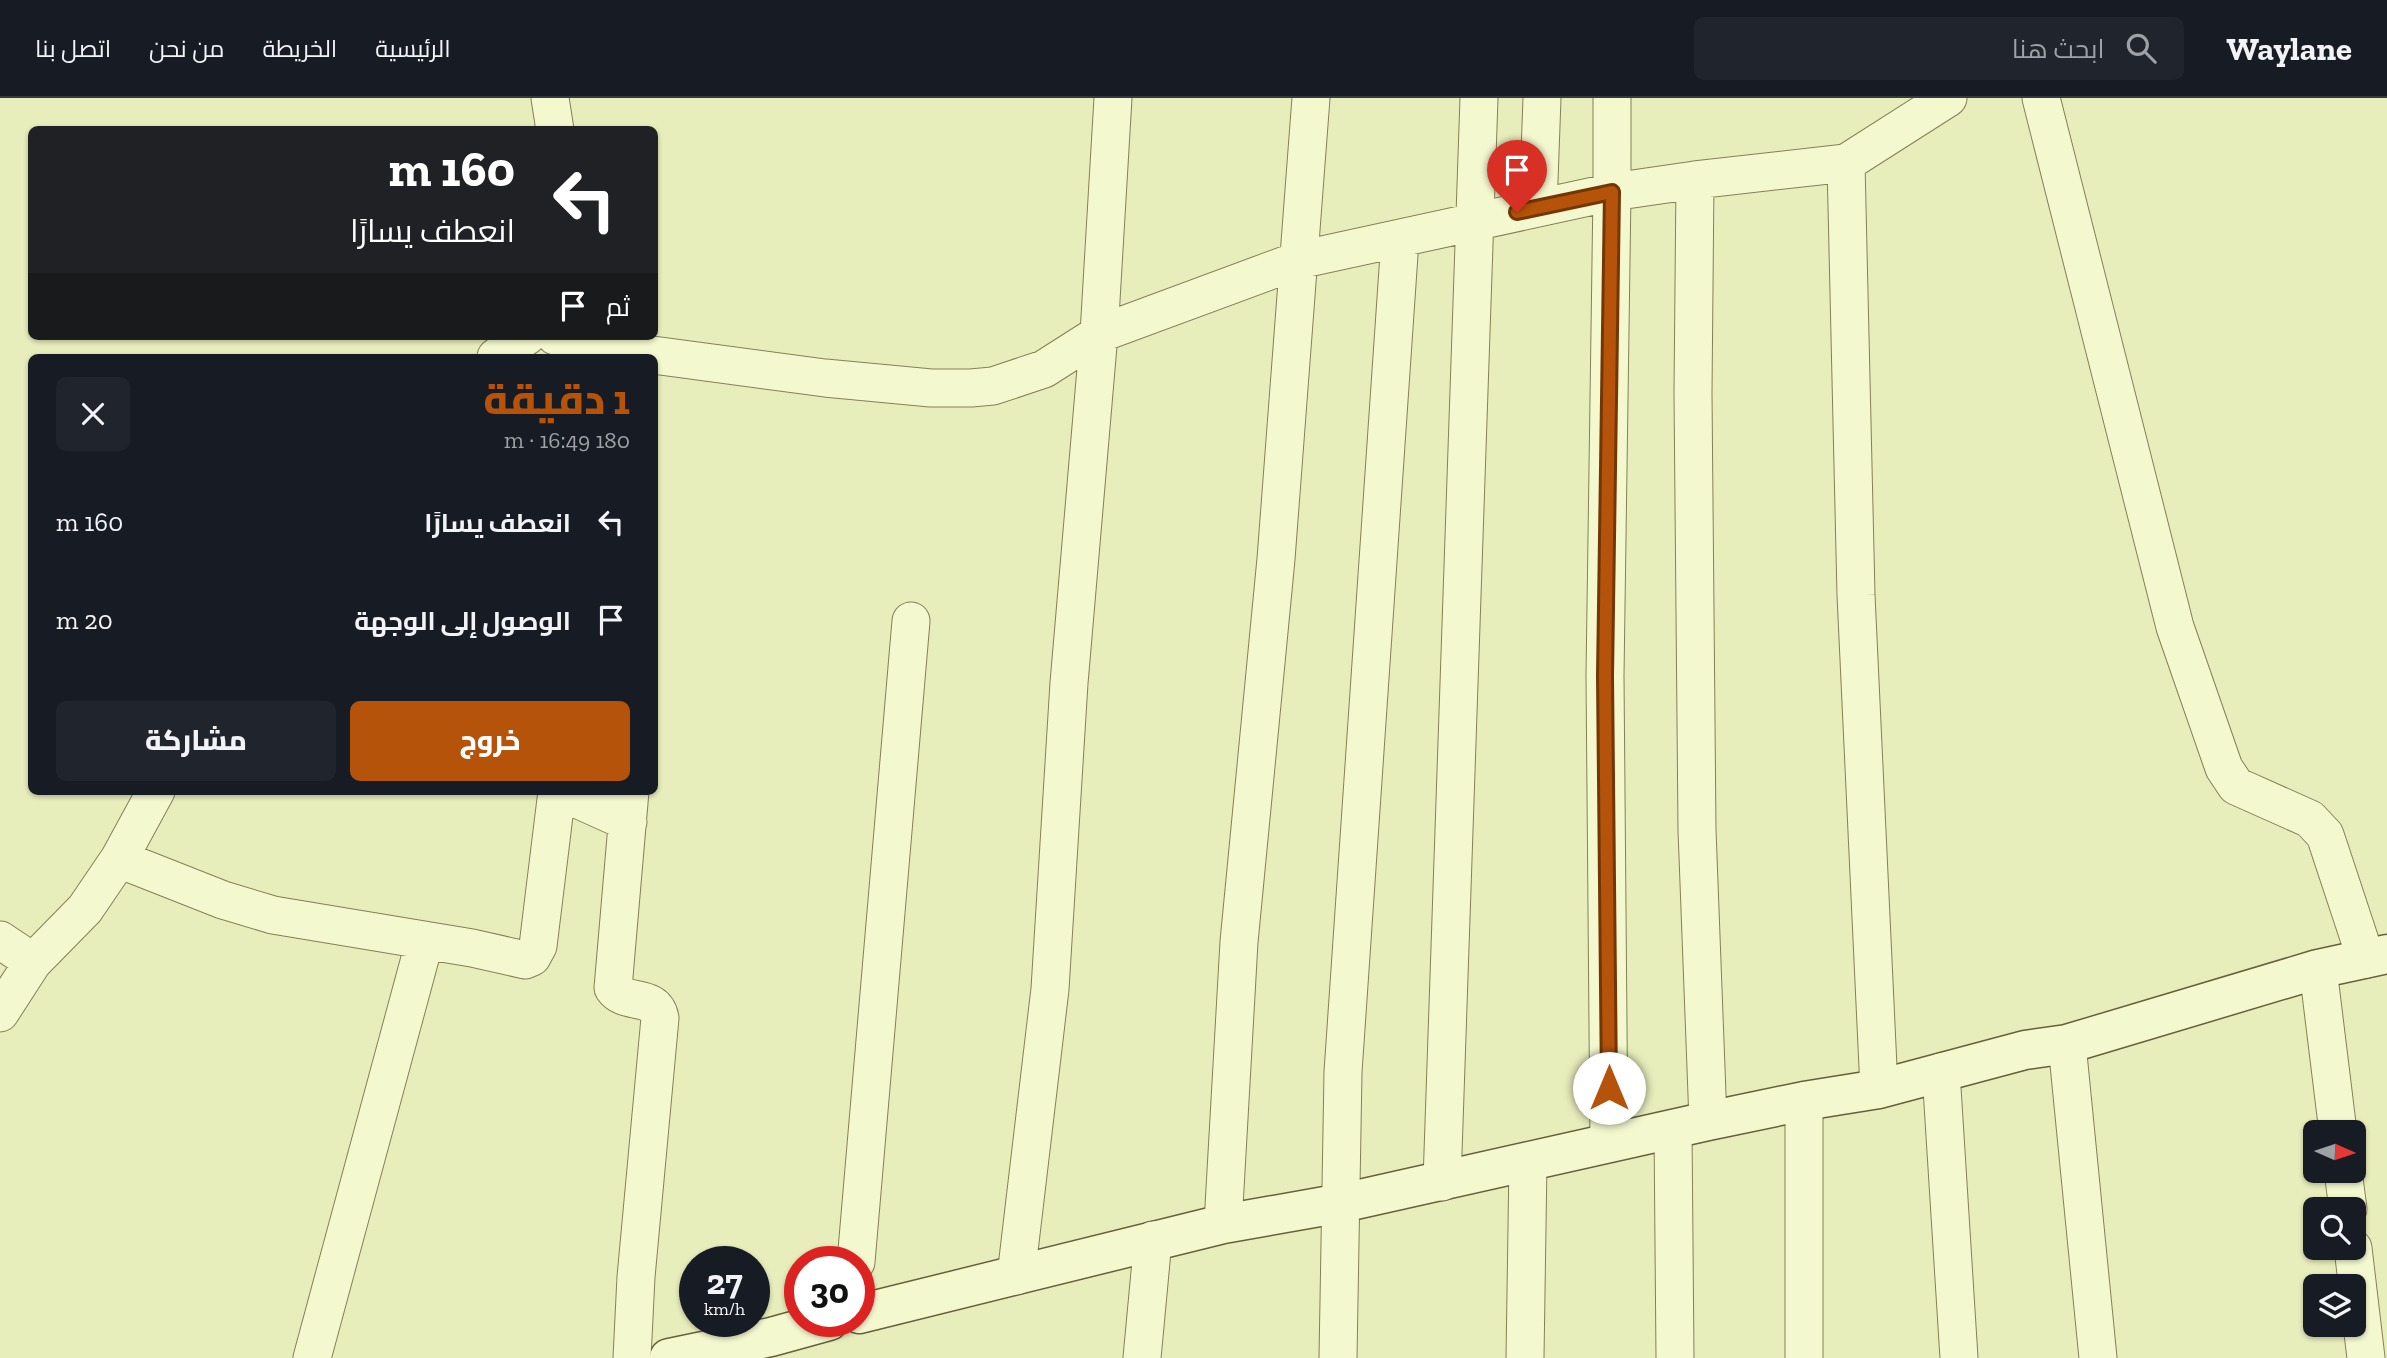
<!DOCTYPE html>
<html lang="ar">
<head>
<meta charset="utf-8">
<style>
  :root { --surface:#171b24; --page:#20242c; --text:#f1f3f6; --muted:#9ea1a6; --line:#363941; --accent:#b45309 }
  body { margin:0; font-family:"Zilla Slab",Cairo,serif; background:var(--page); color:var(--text); direction:rtl; height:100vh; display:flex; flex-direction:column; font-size:26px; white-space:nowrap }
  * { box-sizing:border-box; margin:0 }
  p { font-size:23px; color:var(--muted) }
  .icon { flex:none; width:38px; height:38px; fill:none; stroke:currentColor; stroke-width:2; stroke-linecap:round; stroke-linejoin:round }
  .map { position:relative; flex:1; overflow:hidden; direction:ltr }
  .drawer { position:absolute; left:28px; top:256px; width:630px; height:441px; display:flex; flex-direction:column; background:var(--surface); border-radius:10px; box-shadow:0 2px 5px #0004; direction:rtl }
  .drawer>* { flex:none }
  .guide { position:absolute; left:28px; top:28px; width:630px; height:214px; border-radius:10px; box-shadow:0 2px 5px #0004; direction:rtl; background:#202124; color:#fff; overflow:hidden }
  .needle { width:46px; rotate:93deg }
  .controls { position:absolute; left:2303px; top:1022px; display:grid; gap:14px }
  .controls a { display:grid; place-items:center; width:63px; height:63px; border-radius:10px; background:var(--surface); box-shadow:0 2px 5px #0004; font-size:35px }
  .speed { position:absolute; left:679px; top:1148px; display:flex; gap:14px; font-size:35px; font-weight:700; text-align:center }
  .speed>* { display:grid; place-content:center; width:91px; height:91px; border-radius:50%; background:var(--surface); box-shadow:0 2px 5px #0004; line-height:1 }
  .speed small { font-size:18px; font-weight:400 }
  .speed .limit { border:10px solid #d22; background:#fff; color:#111 }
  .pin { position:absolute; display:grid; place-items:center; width:60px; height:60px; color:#fff; margin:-72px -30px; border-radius:50% 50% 50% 0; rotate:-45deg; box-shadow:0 0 7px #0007 }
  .pin .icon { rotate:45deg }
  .me { position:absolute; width:77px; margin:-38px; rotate:0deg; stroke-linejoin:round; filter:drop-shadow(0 0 5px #0008) }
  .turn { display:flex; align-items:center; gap:24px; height:147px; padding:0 28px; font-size:32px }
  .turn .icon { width:91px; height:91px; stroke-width:2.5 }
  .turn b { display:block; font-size:49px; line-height:60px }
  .then { display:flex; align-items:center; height:66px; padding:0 28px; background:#0003; gap:14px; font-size:26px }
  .round { display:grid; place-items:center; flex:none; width:74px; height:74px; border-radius:10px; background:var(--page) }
  .summary { display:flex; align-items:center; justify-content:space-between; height:119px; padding:0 28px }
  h1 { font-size:42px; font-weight:800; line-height:52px; color:var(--accent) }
  .cta { display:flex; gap:14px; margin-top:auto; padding:14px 28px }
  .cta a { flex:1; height:80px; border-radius:10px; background:var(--accent); color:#fff; font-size:28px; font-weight:800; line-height:80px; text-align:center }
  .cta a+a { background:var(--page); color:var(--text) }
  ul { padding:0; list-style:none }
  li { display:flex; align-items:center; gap:21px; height:98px; padding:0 28px }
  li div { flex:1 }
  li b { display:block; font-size:26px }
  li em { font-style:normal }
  header { display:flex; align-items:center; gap:42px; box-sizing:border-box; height:98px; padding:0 35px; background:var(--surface); border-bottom:2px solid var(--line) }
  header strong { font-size:33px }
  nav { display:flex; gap:38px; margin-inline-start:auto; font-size:24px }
  .search { width:490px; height:63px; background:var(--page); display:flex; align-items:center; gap:18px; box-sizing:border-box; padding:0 24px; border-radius:10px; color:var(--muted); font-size:26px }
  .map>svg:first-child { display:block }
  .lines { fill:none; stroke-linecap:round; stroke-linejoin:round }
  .street-casing { stroke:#848056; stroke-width:39 }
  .secondary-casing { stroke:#65613a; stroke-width:41 }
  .street { stroke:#f4f8cf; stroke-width:37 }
  .secondary { stroke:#f4f8cf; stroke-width:38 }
  .route-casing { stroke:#753606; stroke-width:18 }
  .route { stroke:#b45309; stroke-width:12 }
</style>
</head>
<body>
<header>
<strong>Waylane</strong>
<div class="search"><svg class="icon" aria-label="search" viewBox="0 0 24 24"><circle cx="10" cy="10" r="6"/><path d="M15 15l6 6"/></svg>ابحث هنا</div>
<nav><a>الرئيسية</a><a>الخريطة</a><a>من نحن</a><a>اتصل بنا</a></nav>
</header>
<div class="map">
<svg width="2387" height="1260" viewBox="0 0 2387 1260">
  <rect width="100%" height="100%" fill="#e8edbc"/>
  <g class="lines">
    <defs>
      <path id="street" d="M550,0L555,32
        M2041,0L2175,529L2224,670L2236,688L2310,721L2325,737L2366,861
        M1846,65L1856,497L1879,991
        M1695,82L1693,295L1697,732L1708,1023
        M1538,110L1542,0
        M555,238L608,251L825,280L931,290H971L993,288L1044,271L1099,236L1299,162L1612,94L1695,82L1846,65L1948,0
        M496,259L527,238
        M559,693L628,724
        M630,693L613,890C625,908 655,894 660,920L636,1179L632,1260
        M119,761L223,802L273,817L472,850L525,862L532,859L538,848L557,693
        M0,842L33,864
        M2318,871L2338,1034
        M0,915L33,864L85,811L119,761L156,693
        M2067,946L2098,1260
        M1941,974L1959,1260
        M1804,1003V1260
        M1673,1031L1675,1260
        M1609,1045L1605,578L1612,94V0
        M2343,1073L2348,1111
        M1442,1084L1479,0
        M1223,1126L1239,844L1276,461L1311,0
        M2353,1150L2366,1260
        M856,1164L911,523
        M1016,1178L1050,891L1069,585L1099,236L1113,0
        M312,1260L425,842
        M1142,1260L1153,1142
        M1338,1260L1343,974L1400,142
        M1525,1260L1528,1064"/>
      <path id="secondary" d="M859,1216L1223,1126L1342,1105L1708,1023L1804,1003L1879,991L2025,952L2067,946L2318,871L2387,856
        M669,1260L771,1239L829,1223"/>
    </defs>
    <use href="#street" class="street-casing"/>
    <use href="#secondary" class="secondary-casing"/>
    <use href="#street" class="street"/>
    <use href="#secondary" class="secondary"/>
  </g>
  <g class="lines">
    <defs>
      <path id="route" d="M1517,114L1612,94L1605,578L1609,990"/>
    </defs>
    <use href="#route" class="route-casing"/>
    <use href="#route" class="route"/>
  </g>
</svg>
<div class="controls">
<a><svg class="needle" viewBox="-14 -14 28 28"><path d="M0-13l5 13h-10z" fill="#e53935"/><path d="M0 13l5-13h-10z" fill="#9ea1a6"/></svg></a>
<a><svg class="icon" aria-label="search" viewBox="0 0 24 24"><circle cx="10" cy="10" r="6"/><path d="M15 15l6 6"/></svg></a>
<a><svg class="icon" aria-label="layers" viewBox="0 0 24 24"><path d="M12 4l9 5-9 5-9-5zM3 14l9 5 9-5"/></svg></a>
</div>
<div class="speed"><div>27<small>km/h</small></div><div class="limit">30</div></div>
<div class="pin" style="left:1517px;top:114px;background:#d93025"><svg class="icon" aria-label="arrive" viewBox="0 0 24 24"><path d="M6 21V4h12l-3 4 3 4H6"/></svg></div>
<svg class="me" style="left:1609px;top:990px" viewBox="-20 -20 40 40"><circle r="19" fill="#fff"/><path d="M0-13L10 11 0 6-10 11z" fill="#b45309"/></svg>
<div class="guide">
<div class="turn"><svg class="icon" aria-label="left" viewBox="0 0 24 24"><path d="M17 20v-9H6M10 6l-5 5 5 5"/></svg><div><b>160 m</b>انعطف يسارًا</div></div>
<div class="then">ثم<svg class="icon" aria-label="arrive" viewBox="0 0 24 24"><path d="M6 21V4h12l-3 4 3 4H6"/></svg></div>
</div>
<section class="drawer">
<div class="summary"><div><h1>1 دقيقة</h1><p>180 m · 16:49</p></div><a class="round"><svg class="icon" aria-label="close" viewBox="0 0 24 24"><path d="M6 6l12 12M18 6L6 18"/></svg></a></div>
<ul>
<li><svg class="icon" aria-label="left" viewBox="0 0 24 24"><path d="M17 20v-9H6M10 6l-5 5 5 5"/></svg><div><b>انعطف يسارًا</b></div><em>160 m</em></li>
<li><svg class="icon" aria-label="arrive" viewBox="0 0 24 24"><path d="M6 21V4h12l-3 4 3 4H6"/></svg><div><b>الوصول إلى الوجهة</b></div><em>20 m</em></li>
</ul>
<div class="cta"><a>خروج</a><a>مشاركة</a></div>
</section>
</div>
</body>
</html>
